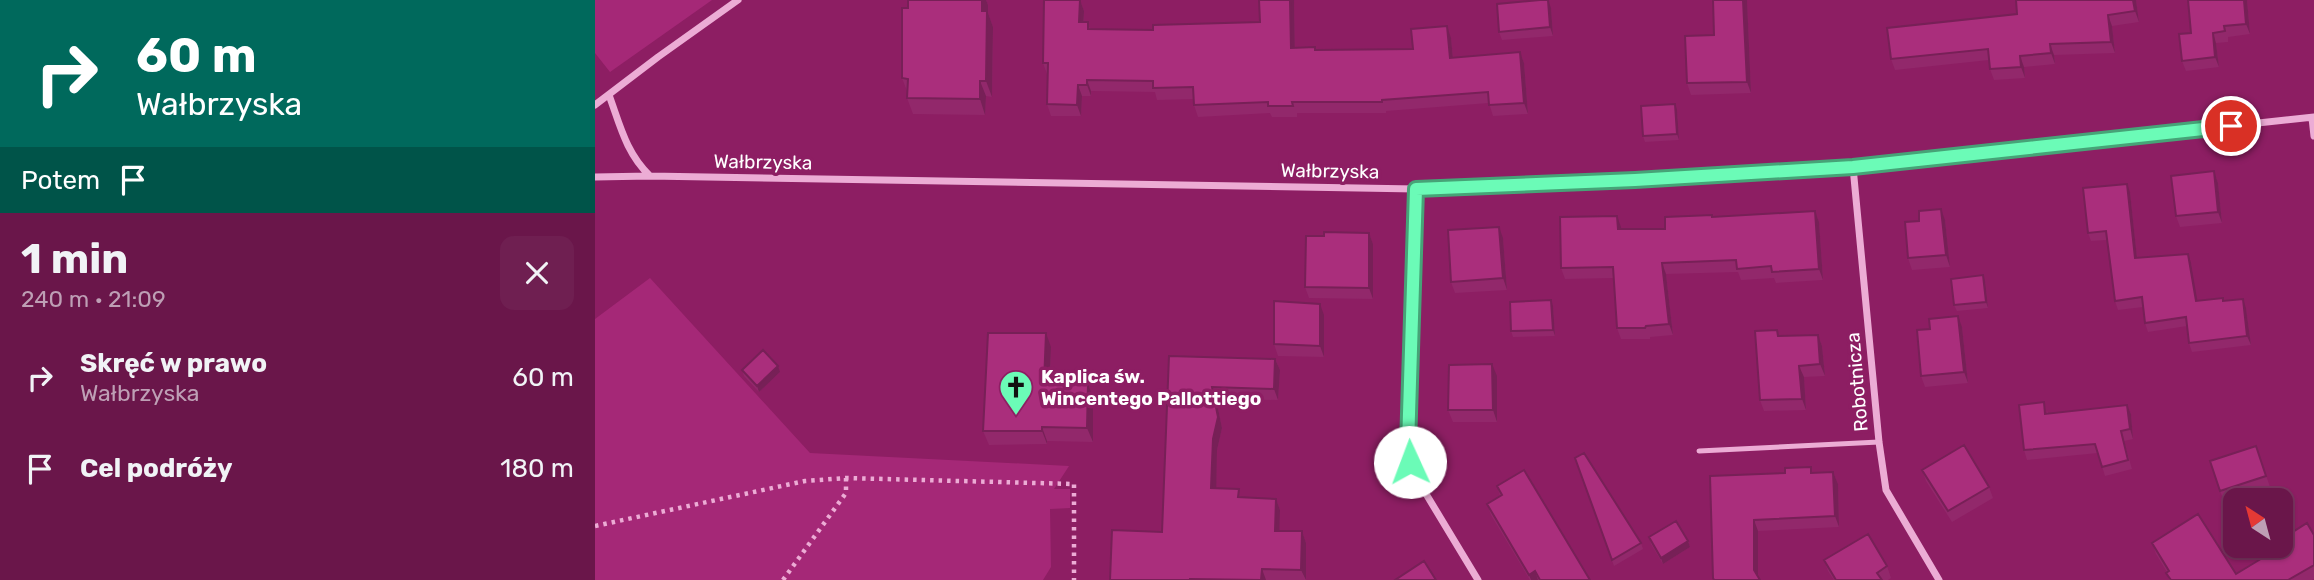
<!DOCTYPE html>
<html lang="pl">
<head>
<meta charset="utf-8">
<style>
  :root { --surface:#6a164a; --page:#6f1f51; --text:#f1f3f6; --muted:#be9fb5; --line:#7d3562 }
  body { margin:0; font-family:Rubik,sans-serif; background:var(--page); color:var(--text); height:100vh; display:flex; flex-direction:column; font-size:26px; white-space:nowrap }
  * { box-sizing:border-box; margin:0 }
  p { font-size:23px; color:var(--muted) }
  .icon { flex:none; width:38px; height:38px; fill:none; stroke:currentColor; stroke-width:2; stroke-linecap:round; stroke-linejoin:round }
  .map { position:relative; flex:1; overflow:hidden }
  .drawer { display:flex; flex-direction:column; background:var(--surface); width:595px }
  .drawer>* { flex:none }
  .banner { background:#00695c; color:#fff; overflow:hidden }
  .needle { width:46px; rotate:324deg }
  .tools { position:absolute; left:1628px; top:488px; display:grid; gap:14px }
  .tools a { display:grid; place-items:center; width:70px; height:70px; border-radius:14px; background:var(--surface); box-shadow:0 2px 5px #0004,0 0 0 2px var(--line); font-size:35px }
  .pin { position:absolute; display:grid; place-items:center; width:60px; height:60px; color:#fff; margin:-30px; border:4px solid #fff; border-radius:50%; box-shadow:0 2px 7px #0007 }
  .me { position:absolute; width:77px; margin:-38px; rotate:358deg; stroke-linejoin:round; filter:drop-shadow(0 0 5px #0008) }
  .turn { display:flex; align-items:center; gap:24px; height:147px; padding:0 21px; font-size:32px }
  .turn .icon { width:91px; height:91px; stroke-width:2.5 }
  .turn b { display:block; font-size:49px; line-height:60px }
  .then { display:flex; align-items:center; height:66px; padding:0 21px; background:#0003; gap:14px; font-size:26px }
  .round { display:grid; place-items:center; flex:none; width:74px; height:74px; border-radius:14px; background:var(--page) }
  .overview { display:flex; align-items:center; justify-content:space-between; height:119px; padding:0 21px }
  h1 { font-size:42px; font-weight:700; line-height:52px }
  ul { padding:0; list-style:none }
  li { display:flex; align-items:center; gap:21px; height:91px; padding:0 21px }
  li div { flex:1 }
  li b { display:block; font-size:26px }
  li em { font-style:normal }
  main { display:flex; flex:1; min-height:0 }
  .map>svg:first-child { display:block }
  .green { fill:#a52877 }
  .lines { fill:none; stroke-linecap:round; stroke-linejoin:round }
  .path { stroke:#ecacd5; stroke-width:4.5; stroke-dasharray:3.5 5; stroke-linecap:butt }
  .service { stroke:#ecacd5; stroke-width:5 }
  .minor { stroke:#ecacd5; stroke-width:7 }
  .wall { fill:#92286b }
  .shaded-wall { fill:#772057 }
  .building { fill:#aa2e7c; stroke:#772057; stroke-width:2 }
  .route-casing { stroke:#46a377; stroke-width:18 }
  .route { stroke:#6bfbb7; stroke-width:12 }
  .labels { text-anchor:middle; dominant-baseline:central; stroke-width:7; stroke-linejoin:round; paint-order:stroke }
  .street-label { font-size:19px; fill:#fff; stroke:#8d1e63 }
  .poi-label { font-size:19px; font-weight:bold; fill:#fff; stroke:#8d1e63; text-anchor:start }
</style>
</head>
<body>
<main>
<section class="drawer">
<div class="banner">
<div class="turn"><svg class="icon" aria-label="right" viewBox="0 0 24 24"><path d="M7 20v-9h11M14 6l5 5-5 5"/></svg><div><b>60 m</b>Wałbrzyska</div></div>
<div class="then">Potem<svg class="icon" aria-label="arrive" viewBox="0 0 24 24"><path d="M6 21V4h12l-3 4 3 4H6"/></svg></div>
</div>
<div class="overview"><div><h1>1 min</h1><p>240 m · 21:09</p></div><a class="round"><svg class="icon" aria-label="close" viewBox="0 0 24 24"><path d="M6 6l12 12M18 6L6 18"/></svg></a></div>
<ul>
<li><svg class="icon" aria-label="right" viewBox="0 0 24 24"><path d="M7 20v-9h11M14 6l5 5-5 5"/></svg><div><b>Skręć w prawo</b><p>Wałbrzyska</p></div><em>60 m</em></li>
<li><svg class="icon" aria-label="arrive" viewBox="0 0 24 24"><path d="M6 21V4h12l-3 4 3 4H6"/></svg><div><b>Cel podróży</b></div><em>180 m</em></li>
</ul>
</section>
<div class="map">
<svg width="1719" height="580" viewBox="0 0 1719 580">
  <rect width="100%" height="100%" fill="#8d1e63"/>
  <path class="green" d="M0,0H117L15,72L0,53Z
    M55,278L215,453L474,466L459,489H475V508L455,509L456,567L448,580H0V319Z"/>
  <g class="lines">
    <path class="path" d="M0,526L210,481L251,478L479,484V580
      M188,580L251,493V478"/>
    <path class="service" d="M1104,451L1284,442"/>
    <path class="minor" d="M14,95C25,125 31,153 55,176
      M0,105L63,57L143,0
      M1717,118L1719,136
      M1258,167L1284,442L1291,490L1344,580
      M0,177L55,176L821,189L1039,180L1258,167L1719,117
      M821,189L813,446L815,462L822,479L883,580"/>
  </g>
  <path class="wall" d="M313,0H391L393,5V13L398,27V53L397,97L391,96L390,115L318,114L312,98V91L307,78Z
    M485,0L489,11V22L496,29L558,30L665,22L664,0H699L700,48L721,50L818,49L856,38L858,58L925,52L929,63L933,114L898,116L894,103L791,111V113H702V117H677L675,113L603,117L599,105V99L562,100L560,92L496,91V96H487L486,116H456L452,104L453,74H452L448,63Z
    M1118,0H1152L1156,93L1096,95L1092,83L1119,35Z
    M1421,0H1541L1544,22L1517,26L1520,53L1459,55L1460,64L1429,67L1430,78L1399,80L1395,69L1394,60L1300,70L1296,59L1422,14Z
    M1652,0L1655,34L1633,37V42L1621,43L1624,67L1591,71L1587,61L1596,33Z
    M956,8L958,36L907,40L904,32Z
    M1082,110L1084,140L1050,142L1048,136Z
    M1619,171L1623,183L1627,223L1585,227L1581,216Z
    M1535,192L1542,258L1596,263L1602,301H1629L1651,308L1656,345L1597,352L1594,343L1592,326L1553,332L1550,323L1548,307L1523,310L1520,301L1512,240L1496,241L1493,233Z
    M1220,211L1224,222L1228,280L1181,283L1179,278L1146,280L1143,272L1071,274L1078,335L1055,337V339H1026L1022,328L1019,278L970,279L966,268L1026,227V229H1070L1117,217Z
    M1350,220L1355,267L1317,270L1313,258Z
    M774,233L778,244V299L714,298L710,287L729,236Z
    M908,238L912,290L860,293L856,282Z
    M1390,281L1393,308L1362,311L1359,305Z
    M956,300L958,306L960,336L918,337L916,331Z
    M729,315V357L683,356L679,344Z
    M1367,327L1373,383L1330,387L1326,376L1335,329Z
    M1223,335L1227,346L1230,376L1209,377L1211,410L1169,411L1165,400L1185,336Z
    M456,347L455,383L498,398V442L452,441V444L394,445L388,431Z
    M574,356L680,359L685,370L683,400L621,399L627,428L622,450L621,488L647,497L681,499L685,510L684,531H707L711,543V580H515L567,532Z
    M147,370L185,372L164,392L149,376Z
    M902,376V422H858L853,410Z
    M1532,405L1536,414L1538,439L1529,441L1537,469L1510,476L1503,453L1432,460L1429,450L1453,411V414Z
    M1661,446L1675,487L1629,502L1615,461Z
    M980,458L1046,543L1048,549L1019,566Z
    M1327,470L1394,487L1398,498L1357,522L1331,481Z
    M1238,472L1243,484L1244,527L1163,531L1115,476Z
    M902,486L995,580H935L896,515L892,504L905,496Z
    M1719,535V579L1717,580H1574L1572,572L1561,554L1557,543L1641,574L1678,552L1676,546Z
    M1054,537L1093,541L1095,547L1068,564L1056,544Z
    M1229,560L1292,566L1296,578L1293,580H1239L1233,571Z"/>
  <path class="shaded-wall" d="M387,0H391L393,5V13L398,27L397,97L391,81Z
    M485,0L489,11L488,34L484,22Z
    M695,0H699L700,59L696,48Z
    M953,0L956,8L958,36L955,27Z
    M1148,0H1152L1156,93L1152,82Z
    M1538,0H1541L1544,22L1540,11Z
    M1649,0H1652L1655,34L1651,24Z
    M1513,15L1517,26L1520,53L1516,42Z
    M852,26L856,38L859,70L855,58Z
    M1618,33L1621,43L1624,67L1620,57Z
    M1455,44L1459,55L1460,64L1456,53Z
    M925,52L929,63L933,114L929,103Z
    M1425,56L1429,67L1430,78L1426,67Z
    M492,80L496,91V96L492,85Z
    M385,81L391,96L390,115L385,99Z
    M483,85L487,96L486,116L482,105Z
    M1080,104L1082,110L1084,140L1082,134Z
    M1619,171L1623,183L1627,223L1623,212Z
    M1532,184L1535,192L1543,267L1540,258Z
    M1346,209L1350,220L1355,267L1351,255Z
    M1220,211L1224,222L1228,280L1224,269Z
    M1022,216L1026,227L1027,240L1023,229Z
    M904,227L908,238L912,290L908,278Z
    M774,233L778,244V299L774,288Z
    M1593,254L1596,263L1604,310L1601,301Z
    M1067,263L1071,274L1078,335L1074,324Z
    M1388,275L1390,281L1393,308L1391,302Z
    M1648,299L1651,308L1656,345L1652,336Z
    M956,300L958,306L960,336L958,330Z
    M725,304L729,315V357L725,346Z
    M1363,316L1367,327L1373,383L1369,372Z
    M451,333L456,347L454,397L449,383Z
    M1223,335L1227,346L1230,376L1225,364Z
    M680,359L685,370L683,400L679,389Z
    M897,364L902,376V422L898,410Z
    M183,366L185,372L164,392L162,386Z
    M1204,366L1209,377L1211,410L1207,399Z
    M493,384L498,398V442L492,428Z
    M617,387L621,399L627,428L622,450L621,500L616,488Z
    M1532,405L1536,414L1538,439L1535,429Z
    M447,427L452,441V444L447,431Z
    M1238,472L1243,484L1244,527L1240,516Z
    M681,499L685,510L684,542L680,531Z
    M1159,520L1163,531V580L1159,570Z
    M707,531L711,543V580L706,570Z
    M1093,541L1095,547L1068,564L1066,558Z
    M667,569L671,580H666Z
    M940,571L943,580H936L934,575Z"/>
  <path class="building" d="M313,0H387V11H392L391,81H385V99L312,98L313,79L307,78V8H313Z
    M449,0H485L484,22H493V29L558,30V25L665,22L664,0H695L696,48L720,47V50L818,49L816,29L852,26L855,58L925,52L929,103L894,105L893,92L787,100V102H697L698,106H673V102L599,105L598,87L558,88V81L492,80V85H483L482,105L452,104L453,63H448Z
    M945,0H953L955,27L904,32L902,4Z
    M1118,0H1148L1152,82L1092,83L1090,36L1119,35Z
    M1421,0H1538L1540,11L1513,15L1516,42L1455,44L1456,53L1425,56L1426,67L1395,69L1393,49L1296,59L1292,28L1422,14Z
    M1593,0H1649L1651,24L1629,26L1630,31L1618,33L1620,57L1587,61L1584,34L1596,33Z
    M1080,104L1082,134L1048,136L1046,106Z
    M1619,171L1623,212L1581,216L1576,176Z
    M1532,184L1540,258L1593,254L1601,301L1628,298V301L1648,299L1652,336L1594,343L1591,317L1550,323L1547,297L1520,301L1511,231L1493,233L1488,188Z
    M1346,209L1351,255L1313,258L1310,222L1324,221V211Z
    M1220,211L1224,269L1177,272L1176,266L1142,269L1141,260L1067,263L1074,324L1051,326L1050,328H1022L1018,267L966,268L965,217L1022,216L1023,229H1070V217L1117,215V217Z
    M904,227L908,278L856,282L853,230Z
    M729,232L774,233V288L710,287L711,236H729Z
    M1388,275L1391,302L1359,305L1356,279Z
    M956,300L958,330L916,331L915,302Z
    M679,301L725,304V346L679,344Z
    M1363,316L1369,372L1326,376L1322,330L1335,329L1334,319Z
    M1182,330L1183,336L1223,335L1225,364L1204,366L1207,399L1165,400L1160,331Z
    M393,333H451L449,383L493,384L492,428L447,427V431H388Z
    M168,350L183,366L162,386L147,370Z
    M574,356L680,359L679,389L617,387L623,417L618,439L616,488L644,489L643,497L681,499L680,531H707L706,570L667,569L666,580L595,579V580H515L517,530L567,532Z
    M897,364L898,410H853L854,365Z
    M1449,402L1450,414L1532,405L1535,429L1526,431L1533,460L1507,467L1500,444L1429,450L1424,405Z
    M1369,445L1394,487L1353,511L1327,470Z
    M1661,446L1671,476L1625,491L1615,461Z
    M989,453L1046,543L1017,560L980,458Z
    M1216,467V473L1238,472L1240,516L1159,520V570L1165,580H1119L1118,578L1115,476L1190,473V468Z
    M929,470L995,580H945L940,571L934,575L892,504L907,495L902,486Z
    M1603,514L1641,574L1679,551L1676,546H1685V540L1712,523L1719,535V565L1693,580H1576L1571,573L1574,571L1557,543Z
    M1081,521L1093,541L1066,558L1054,537Z
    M1273,534L1292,566L1282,573L1287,580H1241L1229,560Z
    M829,561L841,580H800Z"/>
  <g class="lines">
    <defs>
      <path id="route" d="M815,462L813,446L821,189L1040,180L1258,167L1636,126"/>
    </defs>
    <use href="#route" class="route-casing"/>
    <use href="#route" class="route"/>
  </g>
  <defs>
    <symbol id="church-pin" viewBox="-11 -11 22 30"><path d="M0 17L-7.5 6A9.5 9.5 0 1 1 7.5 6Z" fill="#6bfbb7" stroke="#8d1e63"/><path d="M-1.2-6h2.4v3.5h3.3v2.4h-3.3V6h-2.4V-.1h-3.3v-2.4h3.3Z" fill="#111"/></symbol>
  </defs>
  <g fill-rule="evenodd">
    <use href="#church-pin" x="402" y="368" width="38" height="52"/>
  </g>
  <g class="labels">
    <g class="street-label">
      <text transform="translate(168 162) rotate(1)">Wałbrzyska</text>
      <text transform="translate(735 171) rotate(1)">Wałbrzyska</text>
      <text transform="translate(1262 382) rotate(-95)">Robotnicza</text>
    </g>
    <g class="poi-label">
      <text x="446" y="376">Kaplica św.<tspan x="446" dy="22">Wincentego Pallottiego</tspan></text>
    </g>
  </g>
</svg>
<div class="tools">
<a><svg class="needle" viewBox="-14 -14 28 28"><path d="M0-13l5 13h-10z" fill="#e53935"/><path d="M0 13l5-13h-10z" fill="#be9fb5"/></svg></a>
</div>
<div class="pin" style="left:1636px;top:126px;background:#d93025"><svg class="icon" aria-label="arrive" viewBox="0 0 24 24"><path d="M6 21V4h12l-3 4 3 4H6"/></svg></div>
<svg class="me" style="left:815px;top:462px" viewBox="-20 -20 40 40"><circle r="19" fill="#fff"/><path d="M0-13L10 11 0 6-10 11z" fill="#6bfbb7"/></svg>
</div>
</main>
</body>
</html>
